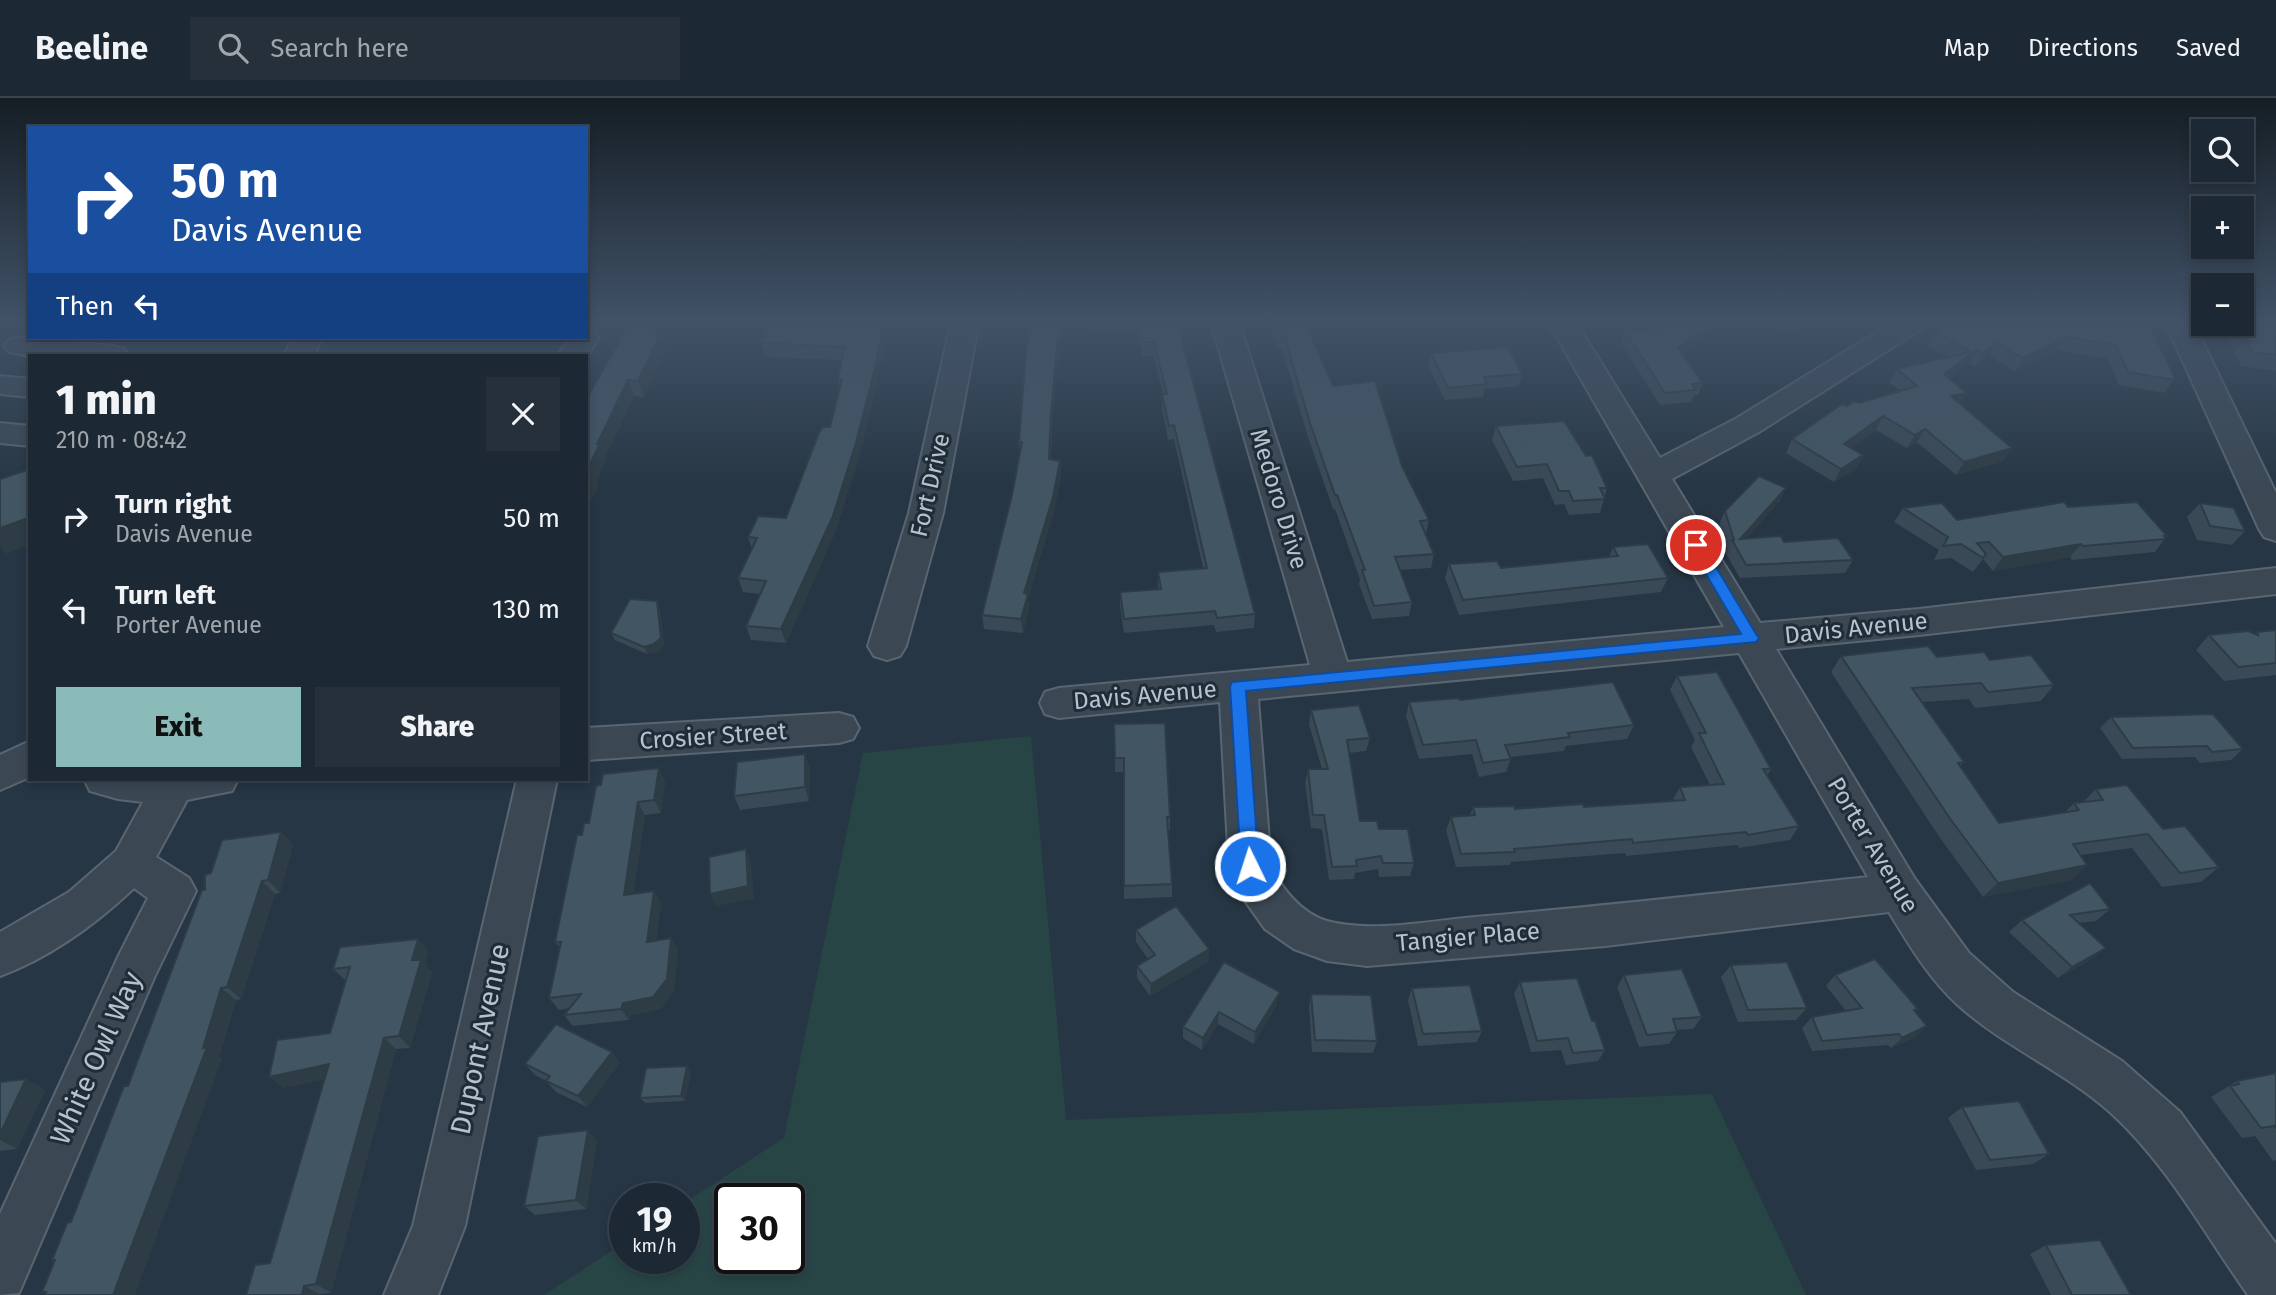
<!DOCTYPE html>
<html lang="en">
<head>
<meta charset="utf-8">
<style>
  :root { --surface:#1c2833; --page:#25303b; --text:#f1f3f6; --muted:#a0a6ac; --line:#3a444e; --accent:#8bbbb9 }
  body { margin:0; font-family:"Fira Sans",sans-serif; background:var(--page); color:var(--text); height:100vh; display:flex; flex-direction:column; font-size:26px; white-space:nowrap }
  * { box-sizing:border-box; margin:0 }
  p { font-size:23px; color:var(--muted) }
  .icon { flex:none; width:38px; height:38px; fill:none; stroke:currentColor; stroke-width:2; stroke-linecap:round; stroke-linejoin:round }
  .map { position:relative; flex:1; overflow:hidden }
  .sheet { position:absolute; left:28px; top:256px; width:560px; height:427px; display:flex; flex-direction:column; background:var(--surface); border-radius:0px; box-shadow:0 4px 10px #0003,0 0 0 2px var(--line) }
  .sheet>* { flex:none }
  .guide { position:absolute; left:28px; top:28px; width:560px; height:214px; border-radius:0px; box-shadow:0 4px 10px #0003,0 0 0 2px var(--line); background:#1a4fa0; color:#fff; overflow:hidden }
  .buttons { position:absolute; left:2191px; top:21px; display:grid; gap:14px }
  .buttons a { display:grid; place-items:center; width:63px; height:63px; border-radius:0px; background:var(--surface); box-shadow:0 4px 10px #0003,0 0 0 2px var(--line); font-size:35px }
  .speed { position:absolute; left:609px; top:1085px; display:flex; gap:14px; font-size:35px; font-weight:700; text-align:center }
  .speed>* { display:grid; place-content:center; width:91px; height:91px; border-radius:50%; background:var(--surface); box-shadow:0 4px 10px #0003,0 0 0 2px var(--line); line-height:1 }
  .speed small { font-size:18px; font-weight:400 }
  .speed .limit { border:4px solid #111; border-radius:10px; background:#fff; color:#111 }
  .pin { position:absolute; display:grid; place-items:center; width:60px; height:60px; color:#fff; margin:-30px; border:4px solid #fff; border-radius:50%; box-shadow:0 2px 7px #0007 }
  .me { position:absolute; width:77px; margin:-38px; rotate:356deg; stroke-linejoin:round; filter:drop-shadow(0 0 5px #0008) }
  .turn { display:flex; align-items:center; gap:24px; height:147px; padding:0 28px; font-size:32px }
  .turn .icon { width:91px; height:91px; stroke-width:2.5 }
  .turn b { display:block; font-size:49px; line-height:60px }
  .then { display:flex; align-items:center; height:66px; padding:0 28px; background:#0003; gap:14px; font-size:26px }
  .round { display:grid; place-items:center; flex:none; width:74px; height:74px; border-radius:0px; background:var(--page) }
  .head { display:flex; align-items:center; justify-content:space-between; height:119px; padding:0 28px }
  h1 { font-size:42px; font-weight:800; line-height:52px }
  .primary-button { display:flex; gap:14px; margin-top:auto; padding:14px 28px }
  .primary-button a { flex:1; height:80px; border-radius:0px; background:var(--accent); color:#111; font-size:28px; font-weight:800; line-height:80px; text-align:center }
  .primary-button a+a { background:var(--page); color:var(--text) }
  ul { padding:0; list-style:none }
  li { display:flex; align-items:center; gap:21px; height:91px; padding:0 28px }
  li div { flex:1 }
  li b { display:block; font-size:26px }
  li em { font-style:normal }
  header { display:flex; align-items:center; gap:42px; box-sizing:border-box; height:98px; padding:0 35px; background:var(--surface); border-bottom:2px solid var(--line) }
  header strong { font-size:33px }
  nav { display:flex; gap:38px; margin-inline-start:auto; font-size:24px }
  .search { width:490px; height:63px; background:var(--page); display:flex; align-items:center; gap:18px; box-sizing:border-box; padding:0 24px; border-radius:0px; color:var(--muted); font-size:26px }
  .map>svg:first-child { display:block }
  .green { fill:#284545; fill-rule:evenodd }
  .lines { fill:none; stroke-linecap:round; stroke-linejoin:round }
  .minor-casing { stroke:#596571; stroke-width:4 }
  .minor { fill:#3b4854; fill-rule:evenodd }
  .wall { fill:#394955 }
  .shaded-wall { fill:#2e3c45 }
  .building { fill:#425563; stroke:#2e3c45; stroke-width:2 }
  .route { fill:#1a73e8; stroke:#114b97; stroke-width:2 }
  .labels { text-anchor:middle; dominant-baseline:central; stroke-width:6; stroke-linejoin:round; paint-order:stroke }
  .street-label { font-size:24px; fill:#b8c2cd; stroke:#1f2d39 }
  .near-street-label { font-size:28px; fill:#b8c2cd; stroke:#1f2d39 }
</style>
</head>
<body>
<header>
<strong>Beeline</strong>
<div class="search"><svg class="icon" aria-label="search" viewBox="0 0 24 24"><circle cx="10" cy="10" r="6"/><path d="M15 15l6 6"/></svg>Search here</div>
<nav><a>Map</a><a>Directions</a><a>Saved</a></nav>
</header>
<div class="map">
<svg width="2276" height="1197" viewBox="0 0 2276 1197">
  <rect width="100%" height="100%" fill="#263644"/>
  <path class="green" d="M1031,638L1066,1022L1712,996L1806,1197H544L625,1144V1160H684V1105L784,1040L863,655ZM730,1101H789V1160H730Z"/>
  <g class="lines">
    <defs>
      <path id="minor" d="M951,224H979L943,415L906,548L900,558L887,562L874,558L868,548L909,415Z
        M1211,224H1239L1347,564L1724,529L1548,224H1576L1660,360L1737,320L1893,224H1927L1923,230L1759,334L1672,381L1760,525L1919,511L2276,470V496L1919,537L1776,551L1915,781L1969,855L2013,894L2122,963L2180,1014L2276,1146V1197H2248C2205,1136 2166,1065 2111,1015C2064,973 2005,949 1959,908C1930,882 1909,847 1889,814L1605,848L1367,868L1327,863L1294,851L1265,831L1243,800L1229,768L1220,604L1059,620L1045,616L1040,605L1045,594L1059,590L1310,567ZM1739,555L1868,779C1737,793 1607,808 1475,819C1430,823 1370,835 1327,823C1302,816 1282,791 1271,768L1258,601Z
        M2165,224H2193L2276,395V443L2264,439L2259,431Z
        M586,232L594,234L599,240L586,259L558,257L570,240H586Z
        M19,239L113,248L124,251L128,257L30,258L9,254L4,248L9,242Z
        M293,240H322L314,257H284Z
        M0,278L30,281V299L0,296Z
        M0,325L30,328V348L0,345Z
        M839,615L853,619L859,630L853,641L839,645L586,662V630Z
        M30,643V679L0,692V657Z
        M84,681H238L232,693L187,702L156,759L189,780L196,793L154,880L19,1195L0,1197V1116L118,859L148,800L134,790C96,826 49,860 0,878V834L69,794L116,753L143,704L118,701L90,693Z
        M517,681H557L465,1128L438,1197H384L413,1128Z"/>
    </defs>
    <use href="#minor" class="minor-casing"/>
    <use href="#minor" class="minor"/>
  </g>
  <path class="wall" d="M630,224H674L664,243L666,250L644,299L634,298L605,359L606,362L596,384L598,388L586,413Z
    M889,224L877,285L858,362L836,432L786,545L751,542L746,528L760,496L743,494L738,480L752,451L748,439L786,420L830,329L840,289L838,281L841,262L765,259L761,245Z
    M1032,224H1177L1255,516L1254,530L1216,534L1214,527L1124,535L1120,508V494L1158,491V474L1203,470L1174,341L1168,342L1162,310L1163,296L1154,258H1143L1136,231L1064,230L1058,262L1052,331L1051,361L1060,363L1061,378L1054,413L1028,501L1029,510L1023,535L984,531L982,517L1012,397L1020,354L1019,344Z
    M1271,224H1305L1333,288L1402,368L1429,422L1426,436L1434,456L1431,470L1400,472L1412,504L1409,518L1372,521L1359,486L1360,481L1335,411H1333L1308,339L1282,251H1279L1270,228Z
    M1656,224H1722L1682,256L1703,285L1698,297H1694L1691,304L1660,307L1621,245L1625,233L1668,230Z
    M1764,224H1812L1789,237Z
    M2148,224L2174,282L2164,295L2119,287L2107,260L2058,252L2015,273L1989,258L1975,269L1969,265L1949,280L1960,306L2003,363L1956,377L1917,344L1907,350L1876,332L1850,350L1863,357L1856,371L1834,384L1786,355L1792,341L1847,308L1859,305L1900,293L1889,284L1897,271L1949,259L1927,247L1935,234Z
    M2222,226H2242L2276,234V273L2241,268Z
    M1431,255L1522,276L1519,288L1485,291L1483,299L1445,302L1428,268Z
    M1496,328L1607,390L1600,415L1569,417L1564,406L1555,407L1543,380L1513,383L1492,342Z
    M1786,390L1780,403L1746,441L1784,444L1853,462L1845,475L1740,480L1725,454L1727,452L1719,426L1725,413Z
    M2200,405L2245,433L2232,447L2197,442L2187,419Z
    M2068,409L2167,438L2155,454L2072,462L2070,459L1993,473L1983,461L1973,474L1951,460L1934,462L1939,452L1894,424L1903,410L1957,422Z
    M1613,449L1668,480L1661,494L1459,517L1445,480L1449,466L1501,470L1609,459Z
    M657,503L660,511L664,547L657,554L647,556L615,542L611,535Z
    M2276,532V577L2224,583L2196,552L2209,537L2255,536L2257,534Z
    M1841,558L1937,559L1990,562L2054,587L2041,603L1975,610L1969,601L1922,604L1964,664L1960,668L1999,725L2065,714L2074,705L2083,704L2096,691L2163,731L2219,769L2201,784L2162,789L2132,750L2081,757L2072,782L1983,799L1938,737L1831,574Z
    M1677,578L1771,671L1767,678L1799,728L1790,742L1739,750L1737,747L1626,758L1625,755L1511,764L1510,767L1456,769L1446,732L1451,719L1470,717L1473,709L1515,711L1584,709L1672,703L1680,689L1710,687L1691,649L1695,642L1670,592Z
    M1460,602L1634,627L1627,641L1566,648L1564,653L1510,659L1511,661L1506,674L1479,679L1472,656L1419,661L1406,618L1409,604Z
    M1311,612L1370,640L1366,653L1349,655L1360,723L1379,731L1414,765L1410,778L1379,779L1378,771L1355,775L1354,781L1329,782L1322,731L1311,730L1305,685L1308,671H1322L1309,626Z
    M2111,619L2243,651L2231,662L2200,665L2195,659L2122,661L2100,630Z
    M1114,626L1170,719V732H1168L1172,786V799L1124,801V674H1115Z
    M805,656L810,670L809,703L740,712L734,698Z
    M665,683L661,715L645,717L633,796L654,793L661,806L656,842L671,840L678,852L674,893L661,911L631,917L629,922L573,928L564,917L570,910L559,912L549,900L560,850L555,844L582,737L589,725L601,687Z
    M281,734L293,747L280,795L275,796L241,901L236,902L219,959L222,961L45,1196L42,1194L55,1163L52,1162L71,1124L128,988L205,792Z
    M2110,811L2096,823L2079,825L2106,850L2092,861L2058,880L2009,834L2022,822Z
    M1136,832L1209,851L1208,864L1150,898L1137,880V868L1148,861L1136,844Z
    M428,853L425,866L432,874L410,950L396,951L331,1195L319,1196L246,1197L270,1165L325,981L283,990L330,935L346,883L333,871Z
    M1224,864L1277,906L1254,946L1218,926L1202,952L1183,940V929Z
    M1731,867L1807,910L1796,922L1738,924L1721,879Z
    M1624,877L1702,919L1693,931L1676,932L1677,934L1669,946L1639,949L1617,889Z
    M1835,877L1915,914L1916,939L1891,950L1888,947L1812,953L1802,930L1812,919L1846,913L1826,888Z
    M1520,884L1592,923L1605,952L1598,963L1566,967L1561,952L1531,954L1514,896Z
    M1412,890L1482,933L1477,944L1418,948L1408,902Z
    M1311,896L1377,943L1373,955L1312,954L1309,908Z
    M612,954L620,965L587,1009L556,994L546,983L535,977L525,966Z
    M691,973L685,1003L645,1005L640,1000Z
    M2276,975V1062L2273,1063L2255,1038L2242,1040L2211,999L2237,983Z
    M26,981L45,992L17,1051L0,1053V984Z
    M1962,1009L2049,1056L2033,1066L1976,1072L1948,1020Z
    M597,1043L586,1111L535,1117L524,1108Z
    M2046,1147L2131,1197H2051L2030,1156Z"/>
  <path class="shaded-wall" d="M660,224H674L664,243L666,250L644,299L638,283L655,234Z
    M884,224H889L877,285L858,362L836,432L786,545L781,531Z
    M1062,224H1064V230L1058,262L1052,331L1050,375L1049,361L1051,317L1057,248Z
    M1712,224H1722L1674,262L1678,250Z
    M1795,224H1812L1789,237Z
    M2067,239L2058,252L2015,273L2023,260Z
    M1997,245L1989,258L1975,269L1983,255Z
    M1977,252L1969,265L1937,290L1944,276Z
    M628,282L634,298L605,359L606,362L596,384L598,388L586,413L587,372L597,346Z
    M1967,295L1959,308L1951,298Z
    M1883,318L1876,332L1837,359L1844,346Z
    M1925,331L1917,344L1907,350L1915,337Z
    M2012,350L2003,363L1956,377L1964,364Z
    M1863,357L1856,371L1834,384L1841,371Z
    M1060,363L1061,378L1054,413L1028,501L1029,510L1023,535L1021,521L1024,495Z
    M1786,390L1780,403L1737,451L1740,441Z
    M28,420L30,422V447L6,456L0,449V430Z
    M2081,446L2070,459L1993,473L2003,459Z
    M657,503L660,511L664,547L657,554L647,556L644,549Z
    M805,656L810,670L809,703L805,689Z
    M659,670L665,683L661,715L654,702Z
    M638,704L645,717L631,809L624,797Z
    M281,734L293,747L280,795L268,782Z
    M746,751L751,764L754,801L716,808L710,796Z
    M2087,767L2072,782L1983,799L1998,785Z
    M262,783L275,796L241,901L227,889Z
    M654,793L661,806L654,856L647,844Z
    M671,840L678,852L674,893L661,911L631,917L629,922L621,911L623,905Z
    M418,841L428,853L425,866L432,874L410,950L399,938L412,862Z
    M2106,850L2092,861L2058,880L2072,869Z
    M1209,851L1208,864L1150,898L1151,886Z
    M221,890L236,902L219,959L222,961L135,1197H113L203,950Z
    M1280,894L1277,906L1254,946L1255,934Z
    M1219,914L1218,926L1202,952L1203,940Z
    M1927,928L1916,939L1891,950L1902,940Z
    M384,940L396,951L331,1195L316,1186Z
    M612,954L620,965L587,1009L578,998Z
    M329,966L342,978L283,990L269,979Z
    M687,968L691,973L685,1003L681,998Z
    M26,981L45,992L17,1051L0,1042V1036Z
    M588,1032L597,1043L586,1111L576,1102Z
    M304,1188L319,1196V1197H302Z"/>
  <path class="building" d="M630,224H660L655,234H661L638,283L628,282L597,346H600L587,372H591L586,382V302Z
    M771,224H884L875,271L855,348L833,418L781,531L746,528L766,483L738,480L757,440L748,439L758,418L786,420L819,335L823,329H830L842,281H838L844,249L761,245Z
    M1032,224H1062L1057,248L1051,317L1049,361L1060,363L1053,399L1024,495L1028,496L1021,521L982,517L1012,397L1022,344H1019L1026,253Z
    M1138,224H1177L1255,516L1217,520L1215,513L1124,521L1120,494L1161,491L1158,474L1207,470L1174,327L1169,328L1162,296H1167L1154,244H1143Z
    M1275,224H1305L1333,288L1375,283L1402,368L1429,422L1420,423L1434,456L1395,459L1412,504L1374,508L1362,472H1365L1337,397H1335L1310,325L1284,237H1280Z
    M1685,224H1712L1678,250L1703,285L1692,286L1696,292L1665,295L1625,233L1693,228Z
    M1950,224H2148L2174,278V282L2128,274L2116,247L2067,239L2023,260L1997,245L1983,255L1977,252L1944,276L1967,295L1951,298L2012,350L1964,364L1925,331L1915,337L1883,318L1844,346L1863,357L1841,371L1792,341L1842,306L1847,308L1854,303L1859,305L1917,288L1897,271L1971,254L1935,234Z
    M2242,224H2271L2276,234V257L2252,254L2239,226H2242Z
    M1508,249L1522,276L1484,279L1487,286L1448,290L1431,255Z
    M1564,323L1586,358L1592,357L1607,390H1600L1605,401L1573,403L1569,393H1559L1547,366L1517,369L1496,328Z
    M30,371V425L28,420L0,430V381Z
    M1759,378L1786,390L1740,441L1781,438L1784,444L1838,440L1853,462L1746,467L1732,442H1734L1725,413Z
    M2064,404L2068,409L2137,404L2167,438H2164L2166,441L2083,448L2081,446L2003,459L1989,444L1977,445L1986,456L1983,460L1961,446L1943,448L1948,439L1903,410L1942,405L1957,422Z
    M2200,405L2234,410L2245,433L2210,428Z
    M1648,446L1668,480L1463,502L1449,466L1497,463L1501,470L1618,458L1613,449Z
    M630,501L657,503L661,540L654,546L644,549L611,535Z
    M2276,532V565L2238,569L2209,537L2248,533L2258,537L2257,534Z
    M1928,548L1937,559L1984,554L1990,562L2031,557L2054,587L1988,594L1981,585L1912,590L1964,664L1958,665L1999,725L2079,712L2074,705L2103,702L2096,691L2127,687L2163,731L2185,728L2219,769L2180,775L2148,736L2073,746L2087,767L1998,785L1951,722L1841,558Z
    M1717,574L1771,671H1763L1799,728L1748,737L1746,734L1633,745L1632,741L1514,751L1515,754L1461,756L1451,719L1475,717L1473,709L1514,708L1515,711L1583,706L1584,709L1685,702L1680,689L1724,686L1699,635H1706L1677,578Z
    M1613,584L1634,627L1568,635L1570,639L1505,647L1511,661L1483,665L1476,642L1423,647L1409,604L1459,600L1460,602Z
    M1359,607L1370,640L1347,642L1360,723H1377L1379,731H1408L1414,765H1383L1381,758L1356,762L1357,768L1332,769L1324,717H1313L1308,671H1328L1311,612Z
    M2213,616L2243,651L2212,654L2207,648L2133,650L2111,619Z
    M1165,625L1170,719H1167L1172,786L1124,788V660H1115L1114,626Z
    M805,656V689L734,698L737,664Z
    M659,670L654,702L638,704L624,797L654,793L647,844L671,840L667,881L653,899L623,905L621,911L564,917L581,896L549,900L561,844H555L577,737H582L584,725H589L596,688L601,687L603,676Z
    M281,734L268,782L262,783L227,889L221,890L203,950L207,949L113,1197H45L46,1194H42L55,1162H52L67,1125L71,1124L124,988H128L202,792H205V777L211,775L222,742Z
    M746,751L748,788L710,796L709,759Z
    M2090,785L2110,811L2070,817L2106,850L2072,869L2022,822Z
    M1176,808L1209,851L1151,886L1137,868L1155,857L1136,832Z
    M418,841L412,862H421L399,938L384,940L316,1186L304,1188L302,1197H246L255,1167L270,1165L329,966L269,979L277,942L330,935L350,869L333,871L340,849Z
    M1875,861L1918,911L1914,912L1927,928L1902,940L1899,936L1822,943L1812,919L1862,910L1835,877Z
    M1224,864L1280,894L1255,934L1219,914L1203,940L1183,929Z
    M1787,864L1807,910L1748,912L1731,867Z
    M1682,871L1702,919L1673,921L1677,934L1647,937L1624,877Z
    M1577,880L1592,923H1595L1605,952L1573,955L1568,940L1537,943L1520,884Z
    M1470,887L1482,933L1423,936L1412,890Z
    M1311,896L1371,897L1377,943L1315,942Z
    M556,926L612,954L578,998L546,983L550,978L525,966Z
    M687,968L681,998L640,1000L646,970Z
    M2276,975V1030L2274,1028L2261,1030L2230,988L2239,986L2237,983Z
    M26,981L0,1036V984Z
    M2019,1003L2049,1056L1990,1062L1962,1009Z
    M588,1032L576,1102L524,1108L538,1038Z
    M2100,1142L2131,1197H2072L2046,1147Z"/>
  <linearGradient id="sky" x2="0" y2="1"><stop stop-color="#151e25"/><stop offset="0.57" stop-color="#415267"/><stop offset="1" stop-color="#415267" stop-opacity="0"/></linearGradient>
  <rect width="2276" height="391" fill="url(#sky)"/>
  <path class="route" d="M1696,442L1701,444L1756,536L1759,540L1756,544L1246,593L1259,768L1256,773L1250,776L1244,773L1241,768L1230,588L1232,584L1741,536L1689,447Z"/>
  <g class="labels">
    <g class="street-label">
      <text transform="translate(930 387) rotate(-77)">Fort Drive</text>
      <text transform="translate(1279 401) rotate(73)">Medoro Drive</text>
      <text transform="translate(1856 530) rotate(-6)">Davis Avenue</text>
      <text transform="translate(1145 597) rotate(-5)">Davis Avenue</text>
      <text transform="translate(713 638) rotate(-4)">Crosier Street</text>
      <text transform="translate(1873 747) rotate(59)">Porter Avenue</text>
      <text transform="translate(1468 839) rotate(-5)">Tangier Place</text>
    </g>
    <g class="near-street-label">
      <text transform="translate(480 941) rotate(-78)">Dupont Avenue</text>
      <text transform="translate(96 960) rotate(-66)">White Owl Way</text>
    </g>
  </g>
</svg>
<div class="buttons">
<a><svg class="icon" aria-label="search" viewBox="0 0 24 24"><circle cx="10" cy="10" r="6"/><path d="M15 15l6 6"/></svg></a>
<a>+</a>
<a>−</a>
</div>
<div class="speed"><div>19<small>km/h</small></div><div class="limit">30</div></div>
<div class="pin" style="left:1696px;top:447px;background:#d93025"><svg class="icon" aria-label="arrive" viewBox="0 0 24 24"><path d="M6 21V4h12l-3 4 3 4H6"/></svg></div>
<svg class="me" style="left:1250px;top:768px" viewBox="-20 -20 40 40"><circle r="17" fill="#1a73e8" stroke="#fff" stroke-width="3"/><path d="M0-11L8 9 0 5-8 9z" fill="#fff"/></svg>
<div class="guide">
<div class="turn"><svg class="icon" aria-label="right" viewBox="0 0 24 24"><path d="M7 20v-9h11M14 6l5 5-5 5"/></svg><div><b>50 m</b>Davis Avenue</div></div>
<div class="then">Then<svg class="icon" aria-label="left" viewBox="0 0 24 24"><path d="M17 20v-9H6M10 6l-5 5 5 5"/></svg></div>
</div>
<section class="sheet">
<div class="head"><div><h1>1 min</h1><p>210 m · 08:42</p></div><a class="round"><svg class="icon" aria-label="close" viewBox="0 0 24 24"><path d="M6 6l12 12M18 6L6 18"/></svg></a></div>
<ul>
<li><svg class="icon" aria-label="right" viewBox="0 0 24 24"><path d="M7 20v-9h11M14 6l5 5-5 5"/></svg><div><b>Turn right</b><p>Davis Avenue</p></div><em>50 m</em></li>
<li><svg class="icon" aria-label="left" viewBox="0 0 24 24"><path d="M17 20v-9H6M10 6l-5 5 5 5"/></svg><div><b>Turn left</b><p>Porter Avenue</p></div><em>130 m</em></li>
</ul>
<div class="primary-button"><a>Exit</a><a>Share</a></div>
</section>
</div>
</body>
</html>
